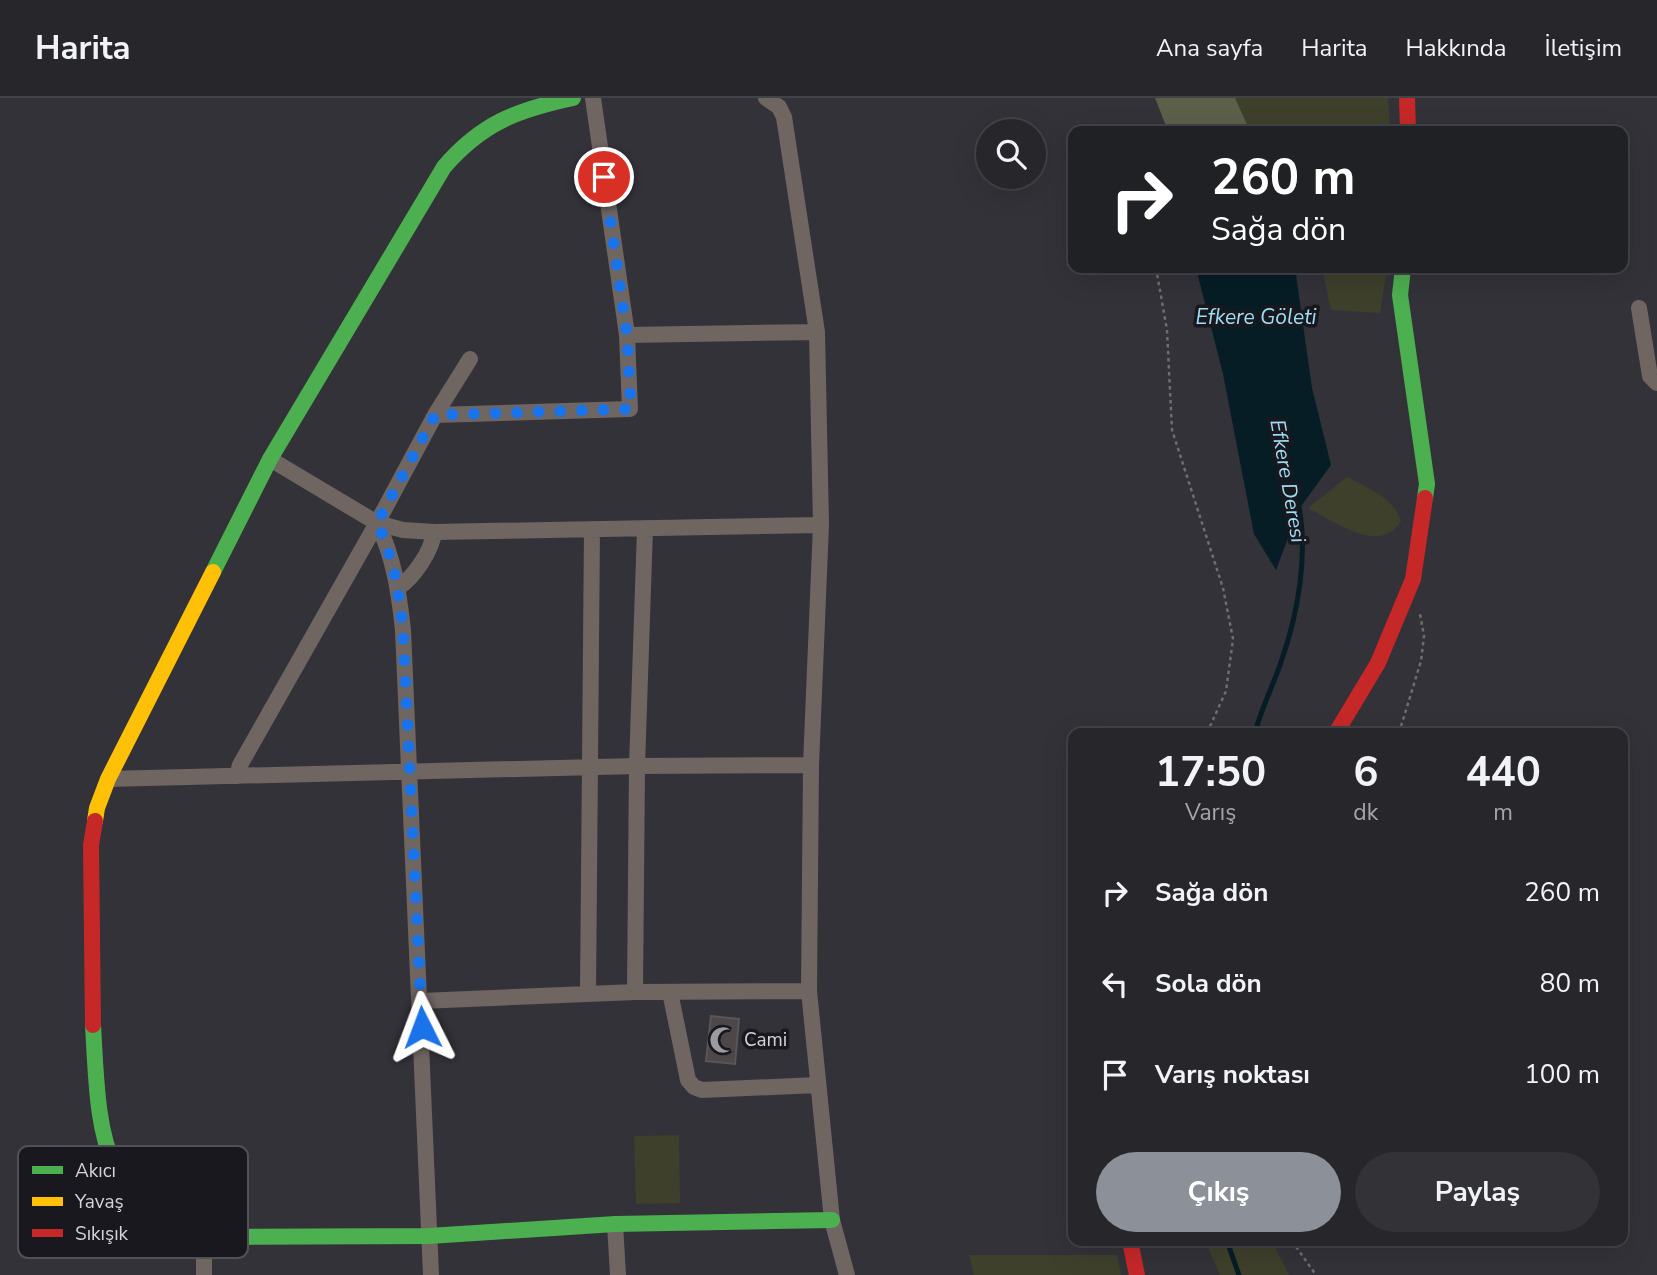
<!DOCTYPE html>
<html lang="tr">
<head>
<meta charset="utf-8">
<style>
  :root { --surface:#26262b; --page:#323237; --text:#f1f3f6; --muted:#a4a5a9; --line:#424347; --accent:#8c9099 }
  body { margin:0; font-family:"Nunito Sans",sans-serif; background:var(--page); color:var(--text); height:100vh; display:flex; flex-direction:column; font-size:26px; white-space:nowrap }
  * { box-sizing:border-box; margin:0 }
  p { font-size:23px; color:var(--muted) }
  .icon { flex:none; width:38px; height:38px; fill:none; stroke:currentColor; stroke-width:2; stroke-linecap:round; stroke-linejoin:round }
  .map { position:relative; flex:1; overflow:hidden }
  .details { position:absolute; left:1068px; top:630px; width:560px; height:518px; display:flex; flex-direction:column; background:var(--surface); border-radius:14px; box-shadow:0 7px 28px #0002,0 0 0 2px var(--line) }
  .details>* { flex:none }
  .guide { position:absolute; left:1068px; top:28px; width:560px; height:147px; border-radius:14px; box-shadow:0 7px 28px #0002,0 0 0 2px var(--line); background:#202124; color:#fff; overflow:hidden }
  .fabs { position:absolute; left:976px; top:21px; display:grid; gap:14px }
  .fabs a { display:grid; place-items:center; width:70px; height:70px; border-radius:50%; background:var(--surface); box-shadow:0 7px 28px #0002,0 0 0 2px var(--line); font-size:35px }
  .pin { position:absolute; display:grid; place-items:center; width:60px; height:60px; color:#fff; margin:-30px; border:4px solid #fff; border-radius:50%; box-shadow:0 2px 7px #0007 }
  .me { position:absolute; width:77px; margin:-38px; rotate:357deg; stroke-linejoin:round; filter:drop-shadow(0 0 5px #0008) }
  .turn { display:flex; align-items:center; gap:24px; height:147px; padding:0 28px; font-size:32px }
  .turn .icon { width:91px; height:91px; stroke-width:2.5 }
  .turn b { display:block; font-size:49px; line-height:60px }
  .eta { display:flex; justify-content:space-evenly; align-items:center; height:119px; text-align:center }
  .eta b { font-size:42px; font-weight:700; line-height:49px }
  .button { display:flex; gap:14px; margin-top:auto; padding:14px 28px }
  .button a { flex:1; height:80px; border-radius:42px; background:var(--accent); color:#fff; font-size:28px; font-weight:700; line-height:80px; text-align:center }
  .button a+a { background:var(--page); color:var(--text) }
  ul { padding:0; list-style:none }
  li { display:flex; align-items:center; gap:21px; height:91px; padding:0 28px }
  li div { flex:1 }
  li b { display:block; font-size:26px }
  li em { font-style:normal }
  header { display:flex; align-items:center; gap:42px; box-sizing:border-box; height:98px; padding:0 35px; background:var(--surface); border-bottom:2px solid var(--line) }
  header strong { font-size:33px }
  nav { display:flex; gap:38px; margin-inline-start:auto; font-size:24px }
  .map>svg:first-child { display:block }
  .green { fill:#3e402c }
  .forest { fill:#5d6049 }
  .water { fill:#061d25 }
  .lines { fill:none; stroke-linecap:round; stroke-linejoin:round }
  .stream { stroke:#061d25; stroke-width:5 }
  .building { fill:#4d4749; stroke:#585657; stroke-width:2 }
  .path { stroke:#726d6b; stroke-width:2.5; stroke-dasharray:3.5 3.5; stroke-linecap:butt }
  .street { stroke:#6f6662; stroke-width:16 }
  .fast { stroke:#4caf50; stroke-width:16 }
  .slow { stroke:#ffc107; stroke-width:16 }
  .jam { stroke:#c62828; stroke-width:16 }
  .route { stroke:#1a73e8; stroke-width:12; stroke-dasharray:0 21.6 }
  .labels { text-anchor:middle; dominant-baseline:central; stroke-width:7; stroke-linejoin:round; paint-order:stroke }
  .poi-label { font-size:19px; fill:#d4d3db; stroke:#19181e; text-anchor:start }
  .water-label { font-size:21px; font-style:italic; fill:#9cdef5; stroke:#19181e }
  .key { fill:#19181e; stroke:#515057; stroke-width:2 }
  .key-label { font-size:19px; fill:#d4d3db }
</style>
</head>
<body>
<header>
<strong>Harita</strong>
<nav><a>Ana sayfa</a><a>Harita</a><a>Hakkında</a><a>İletişim</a></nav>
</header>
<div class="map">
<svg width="1657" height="1177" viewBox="0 0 1657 1177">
  <rect width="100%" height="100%" fill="#333239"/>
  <path class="green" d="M1235,0H1388L1390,33H1250Z
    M1322,170H1387L1380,215L1331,212Z
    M1347,379C1369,391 1392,398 1401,423C1380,458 1334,423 1308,410Z
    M679,1037L680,1105L636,1106L634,1038Z
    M1205,1143H1272L1289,1177H1220Z
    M969,1157H1117L1121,1177H974Z"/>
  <path class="forest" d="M1155,0H1235L1250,33H1168Z"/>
  <path class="water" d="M1196,170H1295L1312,290L1331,367L1299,411L1276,472L1254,436L1223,276Z"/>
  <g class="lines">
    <path class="stream" d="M1255,635C1261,611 1273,588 1281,564C1298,516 1309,455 1298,404
      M1227,1143L1239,1177"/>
  </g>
  <path class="building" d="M711,918L739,921L735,966L706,963Z"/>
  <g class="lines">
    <path class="path" d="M1156,170L1167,232L1172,332L1223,490L1233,541L1226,593L1207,635
      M1399,635L1421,563L1424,538L1420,516
      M1292,1143L1316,1177"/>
    <path class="street" d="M766,0L779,9L784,19L817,234L821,427L811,667L809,893L832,1122L847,1177
      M1639,210L1650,278L1657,285
      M627,237L817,234
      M435,317L630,311L627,237L593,0
      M270,361L377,425L403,432L434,434L821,427
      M398,490C414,479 432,453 434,434
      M237,678L240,667L377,425
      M108,681L637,668L811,667
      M635,894L637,668L645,431
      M670,894L688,982L694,989L702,992L817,987
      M588,896L592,431
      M421,903L635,894L809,893
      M615,1126L618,1177
      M204,1136V1177
      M431,1177L403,532C399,495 394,459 377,425L435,317L470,261"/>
    <path class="fast" d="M1403,170L1400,197L1427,386L1425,400
      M213,474L270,361L444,69C482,25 517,12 573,0
      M93,927C99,1031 96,1118 222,1139L429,1138L615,1126L832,1122"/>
    <path class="slow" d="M95,723L97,710L108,681L213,474"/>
    <path class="jam" d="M1407,0L1408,33
      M1336,635L1378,565L1413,481L1425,400
      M93,927L91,747L95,723
      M1130,1143L1137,1177"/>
  </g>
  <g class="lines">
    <path class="route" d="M422,929L403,533C399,495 394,460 377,425L435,317L631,311L627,237L604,79"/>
  </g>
  <defs>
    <symbol id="mosque-bare" viewBox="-9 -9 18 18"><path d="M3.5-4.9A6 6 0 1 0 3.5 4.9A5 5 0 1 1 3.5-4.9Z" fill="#9c9ba2" stroke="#19181e" stroke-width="2.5" paint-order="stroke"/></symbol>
  </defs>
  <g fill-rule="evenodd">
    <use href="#mosque-bare" x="704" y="923" width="38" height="38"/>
  </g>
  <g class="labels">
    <g class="poi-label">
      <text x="744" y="942">Cami</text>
    </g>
    <g class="water-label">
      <text x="1256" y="219">Efkere Göleti</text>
      <text transform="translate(1288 383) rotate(80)">Efkere Deresi</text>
    </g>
  </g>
  <rect x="18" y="1048" width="230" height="112" rx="10" class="key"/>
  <rect x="32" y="1068" width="31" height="8" fill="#4caf50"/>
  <rect x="32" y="1099" width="31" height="9" fill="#ffc107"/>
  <rect x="32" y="1131" width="31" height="8" fill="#c62828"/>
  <g class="key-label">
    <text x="75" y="1079">Akıcı</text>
    <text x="75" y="1110">Yavaş</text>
    <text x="75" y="1142">Sıkışık</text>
  </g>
</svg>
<div class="fabs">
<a><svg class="icon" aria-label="search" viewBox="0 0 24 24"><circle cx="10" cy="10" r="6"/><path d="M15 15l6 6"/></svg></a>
</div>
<div class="pin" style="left:604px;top:79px;background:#d93025"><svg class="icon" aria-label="arrive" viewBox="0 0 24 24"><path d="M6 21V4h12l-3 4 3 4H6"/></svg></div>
<svg class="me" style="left:422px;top:929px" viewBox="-20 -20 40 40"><path d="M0-17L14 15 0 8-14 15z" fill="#1a73e8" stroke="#fff" stroke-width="4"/></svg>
<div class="guide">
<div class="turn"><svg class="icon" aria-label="right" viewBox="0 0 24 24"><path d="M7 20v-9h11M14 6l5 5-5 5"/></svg><div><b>260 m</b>Sağa dön</div></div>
</div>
<section class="details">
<div class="eta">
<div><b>17:50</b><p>Varış</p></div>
<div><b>6</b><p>dk</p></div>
<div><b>440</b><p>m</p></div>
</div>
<ul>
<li><svg class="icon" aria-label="right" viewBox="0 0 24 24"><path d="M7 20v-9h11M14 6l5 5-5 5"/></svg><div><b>Sağa dön</b></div><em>260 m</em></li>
<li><svg class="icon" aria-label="left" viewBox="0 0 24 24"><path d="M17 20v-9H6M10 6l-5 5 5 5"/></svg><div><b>Sola dön</b></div><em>80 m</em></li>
<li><svg class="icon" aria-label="arrive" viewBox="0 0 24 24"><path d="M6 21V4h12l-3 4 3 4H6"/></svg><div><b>Varış noktası</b></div><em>100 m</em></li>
</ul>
<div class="button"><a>Çıkış</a><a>Paylaş</a></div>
</section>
</div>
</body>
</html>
